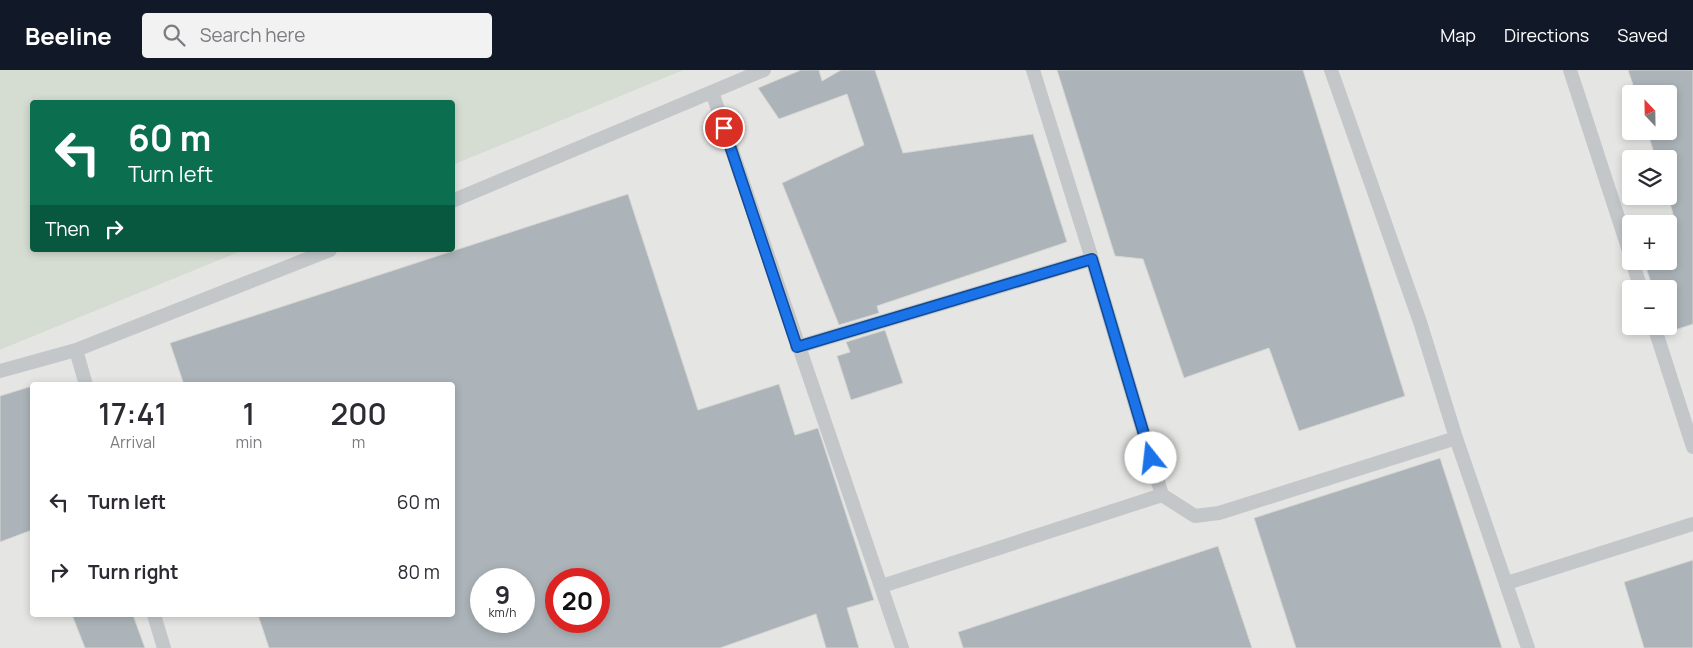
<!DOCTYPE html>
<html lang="en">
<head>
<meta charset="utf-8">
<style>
  :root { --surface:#fff; --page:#f2f2f3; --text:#2b2b33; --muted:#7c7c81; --accent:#111827 }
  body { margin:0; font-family:Manrope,sans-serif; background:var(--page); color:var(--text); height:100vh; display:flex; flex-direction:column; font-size:19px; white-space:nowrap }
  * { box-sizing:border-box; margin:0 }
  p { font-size:16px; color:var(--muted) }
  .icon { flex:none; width:28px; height:28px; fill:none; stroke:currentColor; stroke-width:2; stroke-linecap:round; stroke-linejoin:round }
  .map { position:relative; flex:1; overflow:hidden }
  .details { position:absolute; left:30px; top:312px; width:425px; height:235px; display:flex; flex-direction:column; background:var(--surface); border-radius:5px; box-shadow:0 2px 8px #0003 }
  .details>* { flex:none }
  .banner { position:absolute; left:30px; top:30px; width:425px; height:152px; border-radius:5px; box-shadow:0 2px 8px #0003; background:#0b6e4f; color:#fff; overflow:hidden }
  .needle { width:32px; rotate:338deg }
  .fabs { position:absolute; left:1622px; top:15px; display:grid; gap:10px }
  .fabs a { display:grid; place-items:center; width:55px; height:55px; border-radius:5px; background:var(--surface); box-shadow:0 2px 8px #0003; font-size:25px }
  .speed { position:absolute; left:470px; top:498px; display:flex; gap:10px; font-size:25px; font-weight:700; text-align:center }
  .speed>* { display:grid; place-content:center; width:65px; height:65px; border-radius:50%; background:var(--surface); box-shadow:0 2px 8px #0003; line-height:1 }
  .speed small { font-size:12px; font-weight:400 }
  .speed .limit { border:8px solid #d22; background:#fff; color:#111 }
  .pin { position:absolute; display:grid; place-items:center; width:42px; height:42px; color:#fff; margin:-21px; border:2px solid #fff; border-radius:50%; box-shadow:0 1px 5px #0007 }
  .me { position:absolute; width:55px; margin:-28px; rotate:344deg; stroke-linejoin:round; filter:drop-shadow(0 0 4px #0008) }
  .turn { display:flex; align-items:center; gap:18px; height:105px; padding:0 15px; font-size:22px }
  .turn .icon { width:65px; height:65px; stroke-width:2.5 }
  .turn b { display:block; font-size:35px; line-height:42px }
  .then { display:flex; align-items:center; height:48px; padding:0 15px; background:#0003; gap:10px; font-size:19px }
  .eta { display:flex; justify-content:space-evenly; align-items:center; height:85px; text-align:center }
  .eta b { font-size:30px; font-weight:600; line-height:35px }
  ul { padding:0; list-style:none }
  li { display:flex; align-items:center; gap:15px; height:70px; padding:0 15px }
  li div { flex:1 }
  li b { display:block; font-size:19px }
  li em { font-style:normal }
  header { display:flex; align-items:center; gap:30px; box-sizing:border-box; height:70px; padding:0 25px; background:var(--accent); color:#fff }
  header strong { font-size:24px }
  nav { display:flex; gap:28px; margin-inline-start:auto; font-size:18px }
  .search { width:350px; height:45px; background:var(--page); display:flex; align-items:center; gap:12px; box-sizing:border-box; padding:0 18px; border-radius:5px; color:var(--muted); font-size:19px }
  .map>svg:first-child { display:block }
  .built { fill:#e5e6e3; fill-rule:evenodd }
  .green { fill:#d5dcd1 }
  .building { fill:#acb4b9; stroke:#d6d6d3; fill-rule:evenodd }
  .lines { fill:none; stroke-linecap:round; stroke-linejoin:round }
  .lane { stroke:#c3c7ca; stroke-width:14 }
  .route-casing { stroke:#114b97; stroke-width:12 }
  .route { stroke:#1a73e8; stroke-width:9 }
</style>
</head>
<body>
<header>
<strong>Beeline</strong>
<div class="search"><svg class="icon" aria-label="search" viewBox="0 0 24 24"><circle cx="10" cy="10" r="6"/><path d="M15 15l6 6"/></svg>Search here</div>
<nav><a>Map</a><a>Directions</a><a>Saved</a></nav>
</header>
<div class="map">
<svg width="1693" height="578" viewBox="0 0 1693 578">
  <rect width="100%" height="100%" fill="#f5f5f0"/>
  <path class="built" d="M684,0H1693V578H0V280L244,180H452L453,95ZM1631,24H1669V61H1631ZM1631,89H1669V126H1631ZM1631,154H1669V191H1631ZM1631,219H1669V256H1631ZM32,315H452V545H32ZM481,509H524V551H481ZM556,509H599V551H556Z"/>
  <path class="green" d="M0,0H684L453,95L452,32H32V180H244L0,280Z"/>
  <path class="building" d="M801,0H819L822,11L841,0H875L903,83L1033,64L1067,172L877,236L879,243L839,255L782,113L864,75L847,24L779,49L758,18Z
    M1057,0H1303L1405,326L1299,361L1269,278L1184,308L1143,189L1115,186Z
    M1628,0H1693V254L1669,262V219H1653L1644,191H1669V157L1676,154L1669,130V89H1656L1647,61H1669V24H1636Z
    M628,124L698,340L779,314L795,365L818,358L874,530L847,538L859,578H826L816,544L720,578H269L258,545H452V315H184L170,273ZM481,509H524V551H481ZM556,509H599V551H556Z
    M885,260L903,313L851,330L837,286L850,282L846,272Z
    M32,316V460L0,472V326Z
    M1440,388L1502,578H1296L1254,448Z
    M1218,476L1252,578H963L958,562Z
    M1693,490V578H1644L1624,512Z
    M72,545H133L145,578H85Z"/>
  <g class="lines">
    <path class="lane" d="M1033,0L1092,189L1162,425
      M1331,0L1420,252L1456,368L1528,578
      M1570,0L1631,187
      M712,22L902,578
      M452,131L764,0
      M1632,191L1641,219
      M1654,256L1693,377
      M797,277L1092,189
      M76,280L86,315
      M0,301L76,280L330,180
      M1507,513L1693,454
      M882,516L1162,425L1195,446L1219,443L1456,368
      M154,545L164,578"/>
  </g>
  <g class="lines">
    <defs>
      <path id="route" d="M724,58L797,277L1092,189L1151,388"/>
    </defs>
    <use href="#route" class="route-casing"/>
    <use href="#route" class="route"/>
  </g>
</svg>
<div class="fabs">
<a><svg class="needle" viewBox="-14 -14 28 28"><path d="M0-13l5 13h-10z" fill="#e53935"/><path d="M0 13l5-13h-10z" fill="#7c7c81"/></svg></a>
<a><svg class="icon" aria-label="layers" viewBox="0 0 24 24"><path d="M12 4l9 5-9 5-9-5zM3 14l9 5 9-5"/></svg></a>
<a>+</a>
<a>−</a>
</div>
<div class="speed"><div>9<small>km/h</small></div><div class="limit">20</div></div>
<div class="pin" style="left:724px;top:58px;background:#d93025"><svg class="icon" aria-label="arrive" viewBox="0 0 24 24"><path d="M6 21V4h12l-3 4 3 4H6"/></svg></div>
<svg class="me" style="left:1151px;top:388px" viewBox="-20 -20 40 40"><circle r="19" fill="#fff"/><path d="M0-13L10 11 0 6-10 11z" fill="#1a73e8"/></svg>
<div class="banner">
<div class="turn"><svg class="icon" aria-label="left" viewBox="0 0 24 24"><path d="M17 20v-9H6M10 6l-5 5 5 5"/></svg><div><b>60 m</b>Turn left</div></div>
<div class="then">Then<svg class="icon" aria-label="right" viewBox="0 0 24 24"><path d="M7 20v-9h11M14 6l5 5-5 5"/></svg></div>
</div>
<section class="details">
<div class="eta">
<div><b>17:41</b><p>Arrival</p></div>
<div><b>1</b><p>min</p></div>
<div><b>200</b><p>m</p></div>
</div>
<ul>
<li><svg class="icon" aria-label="left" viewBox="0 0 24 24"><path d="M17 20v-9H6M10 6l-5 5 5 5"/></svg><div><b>Turn left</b></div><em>60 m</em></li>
<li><svg class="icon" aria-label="right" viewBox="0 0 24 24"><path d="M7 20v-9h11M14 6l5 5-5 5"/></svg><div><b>Turn right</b></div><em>80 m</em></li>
</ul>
</section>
</div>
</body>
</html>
